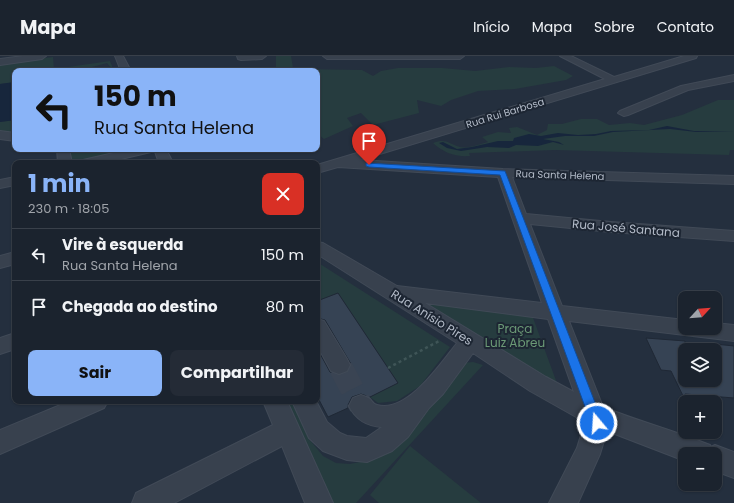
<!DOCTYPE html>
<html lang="pt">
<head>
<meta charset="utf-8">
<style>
  :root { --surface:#1b232e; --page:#242b36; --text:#f1f3f6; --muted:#a0a4aa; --line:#39404a; --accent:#8ab4f8 }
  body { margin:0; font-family:Poppins,sans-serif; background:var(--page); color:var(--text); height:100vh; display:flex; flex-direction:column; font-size:15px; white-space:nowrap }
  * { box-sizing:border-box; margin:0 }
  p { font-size:13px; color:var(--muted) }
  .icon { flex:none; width:22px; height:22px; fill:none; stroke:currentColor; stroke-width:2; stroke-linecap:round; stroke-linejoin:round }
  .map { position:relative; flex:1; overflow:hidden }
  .sheet { position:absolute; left:12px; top:104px; width:308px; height:244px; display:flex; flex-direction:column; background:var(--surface); border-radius:8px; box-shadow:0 1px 3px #0004,0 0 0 1px var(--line) }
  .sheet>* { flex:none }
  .guide { position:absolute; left:12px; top:12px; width:308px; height:84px; border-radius:8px; box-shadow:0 1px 3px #0004,0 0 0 1px var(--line); background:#8ab4f8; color:#111; overflow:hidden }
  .needle { width:26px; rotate:64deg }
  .controls { position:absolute; left:678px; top:235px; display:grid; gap:8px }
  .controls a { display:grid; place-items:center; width:44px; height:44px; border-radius:8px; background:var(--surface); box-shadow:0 1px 3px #0004,0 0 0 1px var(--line); font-size:20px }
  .pin { position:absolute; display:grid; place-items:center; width:34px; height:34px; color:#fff; margin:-41px -17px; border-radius:50% 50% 50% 0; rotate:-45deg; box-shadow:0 0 4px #0007 }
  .pin .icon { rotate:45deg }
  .me { position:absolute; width:44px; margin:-22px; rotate:342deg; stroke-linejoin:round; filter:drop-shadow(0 0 3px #0008) }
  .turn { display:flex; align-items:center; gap:14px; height:84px; padding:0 16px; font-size:18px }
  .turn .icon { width:52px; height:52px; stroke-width:2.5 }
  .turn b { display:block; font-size:28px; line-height:34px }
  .round { display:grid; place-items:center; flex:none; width:42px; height:42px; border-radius:8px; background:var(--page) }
  .head { display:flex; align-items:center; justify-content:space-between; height:68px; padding:0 16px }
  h1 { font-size:24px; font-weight:700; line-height:30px; color:var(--accent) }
  .primary-button { display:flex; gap:8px; margin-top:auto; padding:8px 16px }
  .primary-button a { flex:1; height:46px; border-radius:8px; background:var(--accent); color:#111; font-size:16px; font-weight:700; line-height:46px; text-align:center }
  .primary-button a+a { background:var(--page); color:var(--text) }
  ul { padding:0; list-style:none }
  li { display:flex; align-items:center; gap:12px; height:52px; padding:0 16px; border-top:1px solid var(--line) }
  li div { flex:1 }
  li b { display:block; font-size:15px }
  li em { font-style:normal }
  header { display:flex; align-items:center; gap:24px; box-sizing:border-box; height:56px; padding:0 20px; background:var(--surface); border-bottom:1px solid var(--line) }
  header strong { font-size:19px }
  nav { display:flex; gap:22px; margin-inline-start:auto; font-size:14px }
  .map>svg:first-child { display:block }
  .green { fill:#263c3f }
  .water { fill:#17263c }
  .building { fill:#364354; stroke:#1f2835 }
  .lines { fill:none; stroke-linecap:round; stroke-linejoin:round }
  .minor-tunnel-far1 { stroke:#3a4453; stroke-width:20; stroke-dasharray:20 10; stroke-linecap:butt }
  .minor-tunnel { stroke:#3a4453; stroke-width:24; stroke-dasharray:24 12; stroke-linecap:butt }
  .minor-casing { stroke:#414a57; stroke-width:2 }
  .path { stroke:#3f5557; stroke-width:2.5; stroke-dasharray:3 3; stroke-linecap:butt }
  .minor { fill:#38414e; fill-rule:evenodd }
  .route { fill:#1a73e8; stroke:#114b97 }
  .labels { text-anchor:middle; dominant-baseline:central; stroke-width:4; stroke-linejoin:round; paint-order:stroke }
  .far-street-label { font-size:10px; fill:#b4bcc9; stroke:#1d2633 }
  .street-label { font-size:12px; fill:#b4bcc9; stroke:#1d2633 }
  .park-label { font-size:12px; fill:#6b9a76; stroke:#1d2633 }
</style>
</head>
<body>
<header>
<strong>Mapa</strong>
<nav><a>Início</a><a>Mapa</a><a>Sobre</a><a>Contato</a></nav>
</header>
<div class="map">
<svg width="734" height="447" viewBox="0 0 734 447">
  <rect width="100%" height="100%" fill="#242f3e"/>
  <path class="green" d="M276,0H291L293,12L297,13L362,14L373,20L381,15L398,12H442L475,15L509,11L536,12L554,10L573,20L566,24L515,33L478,35L451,44L441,50L417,44L419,57L373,69L361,57L347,62L353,70L324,83L317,77V15H276Z
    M53,1L54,13L110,5L114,15L107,7L77,15H15V26L0,28V8Z
    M718,44H734V94H730L729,99L555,94L469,97L470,100C455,101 444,97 433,87C447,82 448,88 460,91C468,93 480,88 488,86L482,81L498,76L511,77L509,72L517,71L537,79L547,74L548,68H562L581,63H597L609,69L630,67L644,69L682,59Z
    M15,64V79L0,77V66Z
    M68,93H130L71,107Z
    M317,206L450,291L420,330L397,345L378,347L370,341L398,327L338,237L317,245Z
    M425,247L532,259L558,330Z
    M473,306L483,309L356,447H322L278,345H293L309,383L323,400L336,407L350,408L360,406L377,399L463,307Z
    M410,390L481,447H379L370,439Z"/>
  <path class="water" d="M15,26V64L0,66V28Z
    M667,70L694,75H734L696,76L670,73L613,76L594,80H565L543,83L559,86L564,89L553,86L538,90L516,89L509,92L487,91L461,95L447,92L439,87L443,86L457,93L472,91L498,85H513L514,82L529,78L541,80L558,77L578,79L596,78L611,75L649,74Z"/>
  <path class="building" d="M338,237L398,327L370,341L361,338L352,341L348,349V352L328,361L317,340V292L330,316L338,319L348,316L351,308L325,264L317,262V245Z
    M646,282L685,285V324H715V288L734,290V342L685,338V344L671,315L661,314Z"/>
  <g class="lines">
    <path class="minor-tunnel-far1" d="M339,309L341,313"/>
    <path class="minor-tunnel" d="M341,312L361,350"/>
    <defs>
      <path id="minor" d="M23,0H46L42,3L0,9V3Z
        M115,0H123L131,15H121Z
        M237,0H266L262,3L241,4L238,3Z
        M323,0H464L460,3H327Z
        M560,0H571L614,21L684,0H697L696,2L360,104L503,113L734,120V128L512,121L526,158L611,166L734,175V185L611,176L530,168L562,250L685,264V272H715V267L734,269V285L569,265L603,351C638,365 675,375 710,389L711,391L715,389L734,396V422L715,415V398H685V405L607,375L600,398L578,447H549L577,392L585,366L530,335L473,297L443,338L429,352L408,381L392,395L367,406L347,404L323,395L309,382L292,345H316L327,366L340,377L347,380L366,382L382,371C367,370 356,364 349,350L353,342L361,339C364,340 367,341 370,343C372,345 373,348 377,349C407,358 441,307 457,287L317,198V186L323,187L397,230L542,247L498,121L338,111L317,117V109L605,23ZM425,247L548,263L574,336L546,321Z
        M734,19V25L688,34L628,59L624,60L618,57L620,55L681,30Z
        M0,75L15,77V85L0,83Z
        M57,93H69L72,107H58Z
        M131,93H153L151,96L104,107H81L83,104Z
        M154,93H166L173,107H159Z
        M15,121V129L0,132V124Z
        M15,196V208L0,212V200Z
        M317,263L324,265L347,303L350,309L347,315L339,318L331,315L317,289Z
        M15,277V293L0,298V282Z
        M70,345H108L104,352L0,398V374Z
        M263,345H287L333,447H305L282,390L174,447H132L136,437L273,369Z"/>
    </defs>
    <use href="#minor" class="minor-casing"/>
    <path class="path" d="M388,312L441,284"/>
    <use href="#minor" class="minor"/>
  </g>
  <path class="route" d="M366,107L505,115L603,367L602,371L597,373L593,371L591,367L500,119L369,111L366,110Z"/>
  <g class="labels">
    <g class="far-street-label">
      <text transform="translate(505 57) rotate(-17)">Rua Rui Barbosa</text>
      <text transform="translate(560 119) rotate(2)">Rua Santa Helena</text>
    </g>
    <g class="street-label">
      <text transform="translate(626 172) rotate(5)">Rua José Santana</text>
      <text transform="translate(432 261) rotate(32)">Rua Anísio Pires</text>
    </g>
    <g class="park-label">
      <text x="515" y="272">Praça<tspan x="515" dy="14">Luiz Abreu</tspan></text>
    </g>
  </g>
</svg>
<div class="controls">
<a><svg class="needle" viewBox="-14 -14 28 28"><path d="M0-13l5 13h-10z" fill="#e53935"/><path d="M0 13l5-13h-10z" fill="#a0a4aa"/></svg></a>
<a><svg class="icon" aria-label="layers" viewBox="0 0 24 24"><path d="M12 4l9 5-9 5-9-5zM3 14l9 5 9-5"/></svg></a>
<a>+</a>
<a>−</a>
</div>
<div class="pin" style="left:369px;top:109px;background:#d93025"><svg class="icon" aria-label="arrive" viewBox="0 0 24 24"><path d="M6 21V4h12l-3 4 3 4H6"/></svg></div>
<svg class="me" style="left:597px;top:367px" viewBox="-20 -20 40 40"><circle r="17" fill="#1a73e8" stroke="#fff" stroke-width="3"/><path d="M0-11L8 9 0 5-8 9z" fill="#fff"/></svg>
<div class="guide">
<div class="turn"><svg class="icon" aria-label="left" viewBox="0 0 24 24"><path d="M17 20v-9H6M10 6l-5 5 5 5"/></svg><div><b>150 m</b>Rua Santa Helena</div></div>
</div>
<section class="sheet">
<div class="head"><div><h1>1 min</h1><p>230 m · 18:05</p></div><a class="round" style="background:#d93025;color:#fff"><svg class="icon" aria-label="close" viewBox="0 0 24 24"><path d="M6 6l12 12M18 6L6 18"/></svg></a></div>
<ul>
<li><svg class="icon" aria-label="left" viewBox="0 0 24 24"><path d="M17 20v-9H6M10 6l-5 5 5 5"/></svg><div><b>Vire à esquerda</b><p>Rua Santa Helena</p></div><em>150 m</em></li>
<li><svg class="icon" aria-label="arrive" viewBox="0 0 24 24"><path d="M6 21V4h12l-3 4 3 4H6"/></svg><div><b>Chegada ao destino</b></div><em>80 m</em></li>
</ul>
<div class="primary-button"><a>Sair</a><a>Compartilhar</a></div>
</section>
</div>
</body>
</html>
